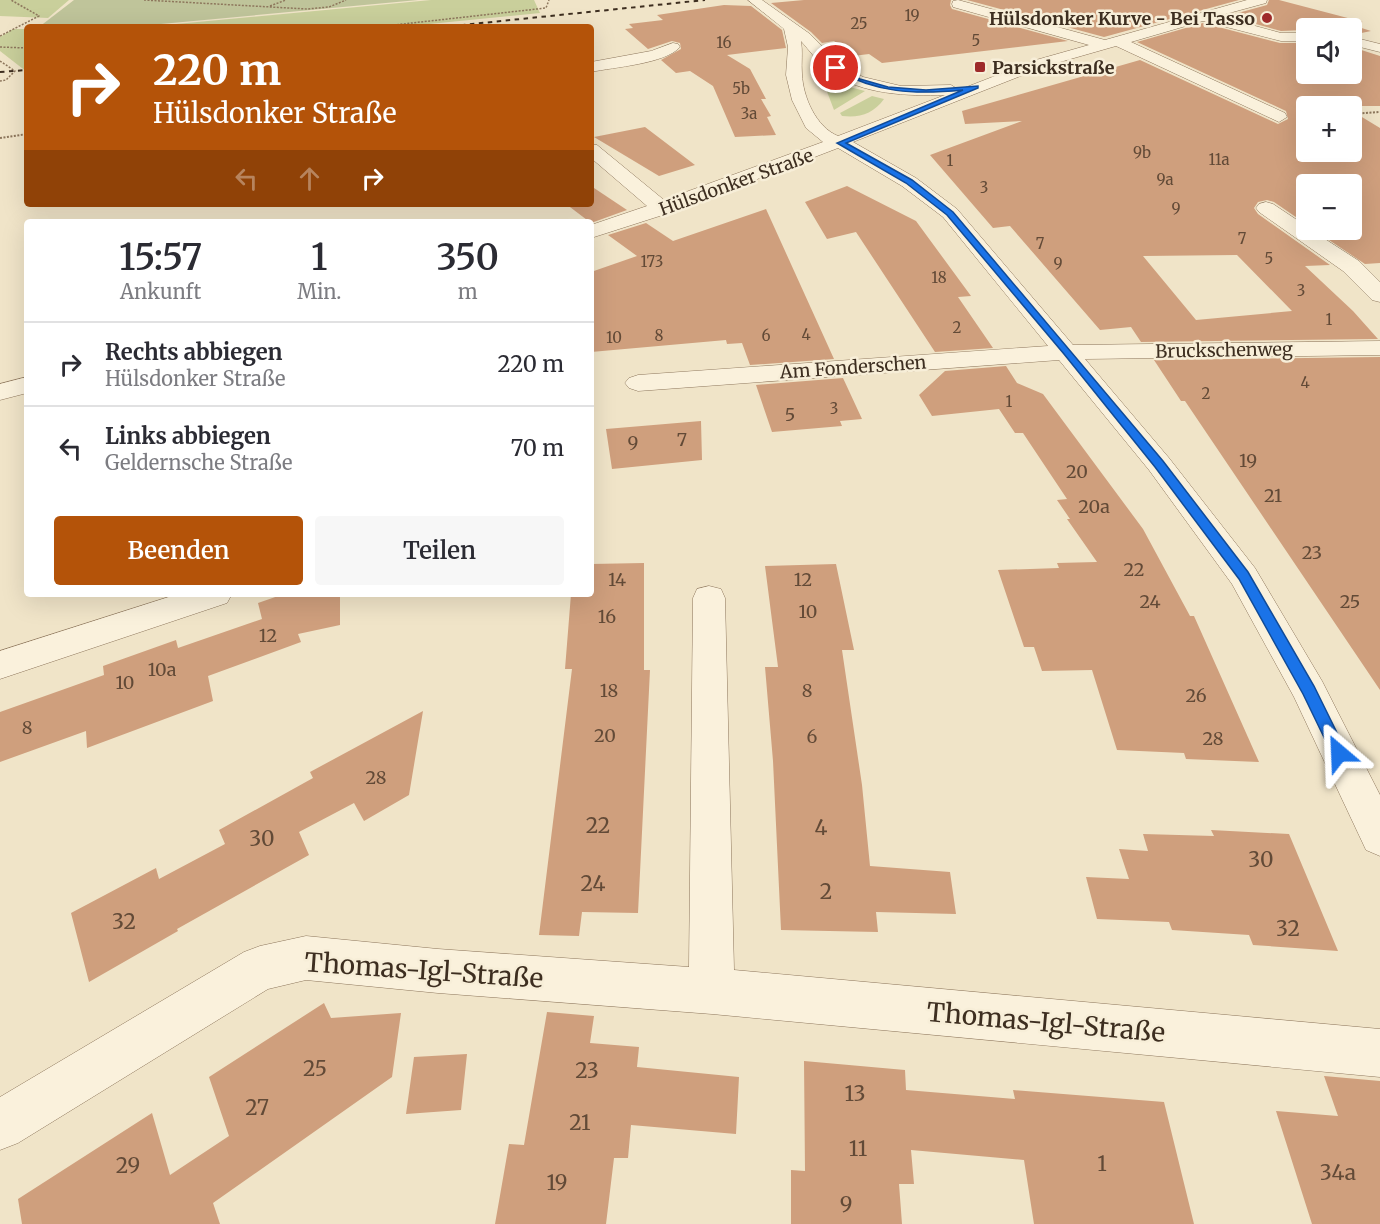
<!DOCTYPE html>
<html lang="de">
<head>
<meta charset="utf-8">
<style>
  :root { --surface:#fff; --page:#f7f7f7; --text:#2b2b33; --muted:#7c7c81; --line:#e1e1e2; --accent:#b45309 }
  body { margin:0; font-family:Merriweather,serif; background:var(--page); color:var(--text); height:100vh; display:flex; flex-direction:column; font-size:22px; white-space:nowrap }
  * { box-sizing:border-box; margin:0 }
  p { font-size:20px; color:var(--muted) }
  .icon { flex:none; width:33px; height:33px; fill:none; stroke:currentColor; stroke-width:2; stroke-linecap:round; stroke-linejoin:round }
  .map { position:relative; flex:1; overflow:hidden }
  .drawer { position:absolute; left:24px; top:219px; width:570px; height:378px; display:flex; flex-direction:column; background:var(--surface); border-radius:6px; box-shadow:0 6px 24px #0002 }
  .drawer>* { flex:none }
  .top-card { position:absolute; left:24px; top:24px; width:570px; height:183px; border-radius:6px; box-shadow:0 6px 24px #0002; background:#b45309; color:#fff; overflow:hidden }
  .tools { position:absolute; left:1296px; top:18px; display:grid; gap:12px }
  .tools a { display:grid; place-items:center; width:66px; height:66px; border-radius:6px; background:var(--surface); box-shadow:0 6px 24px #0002; font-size:30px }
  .pin { position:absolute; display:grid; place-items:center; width:51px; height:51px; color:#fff; margin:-26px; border:3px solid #fff; border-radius:50%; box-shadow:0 2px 6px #0007 }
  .me { position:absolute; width:66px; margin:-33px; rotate:334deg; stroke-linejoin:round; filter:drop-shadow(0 0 4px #0008) }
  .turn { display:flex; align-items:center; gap:21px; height:126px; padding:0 30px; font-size:27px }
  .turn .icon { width:78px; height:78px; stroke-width:2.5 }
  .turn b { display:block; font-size:42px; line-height:51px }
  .lanes { display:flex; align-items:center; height:57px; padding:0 30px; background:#0003; justify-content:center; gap:30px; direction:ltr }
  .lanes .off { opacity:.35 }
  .eta { display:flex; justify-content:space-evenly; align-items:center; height:102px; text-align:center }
  .eta b { font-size:36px; font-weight:600; line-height:42px }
  .button { display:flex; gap:12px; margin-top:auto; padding:12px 30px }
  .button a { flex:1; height:69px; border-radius:6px; background:var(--accent); color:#fff; font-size:24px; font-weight:600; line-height:69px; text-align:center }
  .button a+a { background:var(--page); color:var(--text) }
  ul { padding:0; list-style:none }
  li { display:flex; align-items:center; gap:18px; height:84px; padding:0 30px; border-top:2px solid var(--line) }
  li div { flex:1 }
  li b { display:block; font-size:22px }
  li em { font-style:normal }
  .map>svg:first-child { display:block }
  .green { fill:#c9cf9b }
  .cemetery { fill:#bfc49a }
  .building { fill:#cf9f7d; fill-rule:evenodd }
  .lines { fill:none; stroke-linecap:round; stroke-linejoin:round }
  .minor-casing { stroke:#8d765c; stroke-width:1 }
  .path-far1 { stroke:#8d765c; stroke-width:1.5; stroke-dasharray:2 1.5; stroke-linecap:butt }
  .path { stroke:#8d765c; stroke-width:2; stroke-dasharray:2 1.5; stroke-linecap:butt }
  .minor { fill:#faf1dc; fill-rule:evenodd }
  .rail { stroke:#3d2e20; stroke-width:2; stroke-dasharray:4.5 4.5; stroke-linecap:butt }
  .route { fill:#1a73e8; stroke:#114b97; stroke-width:1.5 }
  .poi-dot { fill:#9e2a2b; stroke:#f7eed8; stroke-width:2 }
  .labels { text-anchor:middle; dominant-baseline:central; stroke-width:5; stroke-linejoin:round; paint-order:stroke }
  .far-number-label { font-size:15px; fill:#624a37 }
  .far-poi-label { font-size:18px; font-weight:bold; fill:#3d2e20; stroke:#f7eed8; text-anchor:end }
  .far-street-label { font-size:18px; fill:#3d2e20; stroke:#f7eed8 }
  .number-label { font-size:18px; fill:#624a37 }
  .near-number-label { font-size:21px; fill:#624a37 }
  .near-street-label { font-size:26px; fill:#3d2e20; stroke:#f7eed8 }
</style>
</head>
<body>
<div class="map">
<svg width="1380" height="1224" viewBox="0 0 1380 1224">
  <rect width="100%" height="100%" fill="#f0e4c8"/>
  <path class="green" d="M0,0H69L48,18L0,16Z
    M431,0H534L540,13L399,27H144Z
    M13,29H27V72L0,51V37Z
    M842,85L865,91L834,110L826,89L831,86Z
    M872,96L884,99C873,114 860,118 842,116L840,113Z"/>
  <path class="cemetery" d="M74,0H418L161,24L39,27Z"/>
  <path class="building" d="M804,0H951L950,5L952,9L1068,41L882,63L869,54L853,56L834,41L822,43L811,32L771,3Z
    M967,0H1239L1104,37Z
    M1269,0H1279L1363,22L1349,24L1371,31L1352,35V28L1281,31L1227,16L1267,5Z
    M724,5L751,6L782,30L786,48L727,55L750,69L766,99H761L771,116L767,117L776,135L735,137L713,86L690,71L676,73L661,60L681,49L680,43L672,41L648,49L625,29L633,28L629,24L663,20L657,15Z
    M1203,23L1280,43H1306V74H1352V47L1380,56V106H1306V152H1352V111L1380,128V263L1365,264L1314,230H1352V184H1306V224L1274,202L1267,200L1258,202L1254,208L1258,214L1330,265L1305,266L1353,311L1378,339L1141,342L1131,327L1100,330L1010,226L993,228L930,155L1022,121L965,124L962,111L1140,60L1278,124L1288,119L1286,111L1137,42ZM1237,255L1292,311L1196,320L1143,256Z
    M645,127L695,165L659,176L594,137Z
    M591,186L627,210L591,223L566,204H591Z
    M847,186L916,221L971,296L958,297L993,348L935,352L856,232L827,239L805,202Z
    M766,209L834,359L750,365L742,343L727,344L726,340L591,352V272L637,256L608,235L646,223L673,241Z
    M1380,357V690L1185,401H1181L1154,360Z
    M1006,366L1017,383L1043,394L1143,529L1190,616H1194L1259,762L1186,759L1184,753L1117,750L1092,670L1042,671L1034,647H1024L998,570L1059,568L1057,563L1097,562L1067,519H1070L1057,500L1067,499L1023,433H1015L999,409L932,416L919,395L945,371Z
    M843,378L862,419L840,421L842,426L772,432L756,385Z
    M701,421L702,460L612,469L606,429Z
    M644,563V670H650L638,913L582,912L579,936L539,935L572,669H565L571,594H591V564Z
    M836,564L854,650H842L862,785L870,866L950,872L956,914L876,912L878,932L781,930L773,761L765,667H778L765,566Z
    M284,594H340V625L298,634L301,642L208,676L213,701L87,748L86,731L0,762V712L104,675L103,666L176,640L178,648L262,619L258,603Z
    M423,711L409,795L364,821L354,803L299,832L309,855L177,929L178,931L89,982L71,913L156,868L159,879L225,844L219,830L313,778L310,772Z
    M1211,830L1289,834L1338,951L1253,945L1249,935L1172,930L1169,922L1097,919L1086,877L1129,879L1119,849L1148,851L1143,834L1214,836Z
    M324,1003L331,1018L401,1013L392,1077L213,1203L220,1224H22L18,1199L152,1113L170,1175L229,1136L209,1077Z
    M547,1012L594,1016L590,1043L639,1047L637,1067L739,1077L736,1134L631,1125L628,1158H614L606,1224H495L509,1144L524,1145Z
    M467,1054L461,1110L406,1114L414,1057Z
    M804,1061L905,1070L906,1090L1015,1099L1013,1090L1164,1102L1194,1224H1034L1024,1160L911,1150L914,1184H899L902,1224H791V1170L805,1171Z
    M1324,1076L1380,1081V1224H1312L1276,1111L1338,1116Z"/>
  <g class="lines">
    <defs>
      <path id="minor" d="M748,0H762L810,34L840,65L863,77L901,86L951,85L959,90L1036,60L1089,45L953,7L952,4L953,1L958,0L1105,40L1247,0H1267L1266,3L1218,16L1281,33H1306V41H1281L1203,21L1131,42L1285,113L1287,117L1279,122L1116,46L1046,66L853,142L916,178L957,209L1073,345L1380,341V355L1085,359L1169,458L1255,568L1322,681L1380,795V856L1366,850L1294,697L1232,584L1149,470L1059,360L638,391L629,388L625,383L629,378L638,375L1048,346L943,217L902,186L838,148L669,213L591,238V225L647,206L591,158V144L597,145L664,200L823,142L806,128L792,100L786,75L788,47L784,29ZM801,41C810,51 819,64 830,72C863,95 907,96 945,95L838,136C816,127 803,97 802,74C801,63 803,52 801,41Z
        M1352,37L1380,44V52L1352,45Z
        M673,43L678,44L680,47C665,64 614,67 591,72V62L651,51Z
        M1266,202L1273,204L1306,226V230H1311L1359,261L1380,282V302L1372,300L1343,271L1259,212L1256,208L1259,204Z
        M27,377V393L0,400V384Z
        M709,586L721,589L725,598L734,970L1380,1029V1077L712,1014L438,993L306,980L268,989L18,1143L0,1150V1097L244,952L260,946L306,936L438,949L689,967L693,598L697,589Z
        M178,594H232L227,603L0,679V651Z"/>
    </defs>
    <use href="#minor" class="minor-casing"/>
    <path class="path-far1" d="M144,0L307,9L329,7L346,0
      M270,6L286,0
      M376,27L546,8L549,0
      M0,36L39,16L11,0
      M0,47L27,48
      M0,61L15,71L6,80L0,81"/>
    <path class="path" d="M1352,114L1380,112
      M0,138L27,134"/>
    <use href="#minor" class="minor"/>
    <path class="rail" d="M443,27L705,0
      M0,72L27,70"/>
  </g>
  <path class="route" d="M833,66H838L860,79L888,87L926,90L978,86V88L846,143L912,180L953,212L1163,461L1248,572L1314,686L1347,753L1345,758L1339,760L1334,758L1303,694L1239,579L1155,467L1064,354L947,215L906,183L837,143L963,90C913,95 878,93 833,69Z"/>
  <g class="poi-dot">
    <circle cx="1267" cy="18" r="6"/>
    <rect x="974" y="61" width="12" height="12" rx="3"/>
  </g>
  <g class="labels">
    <g class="far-number-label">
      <text x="912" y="15">19</text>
      <text x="859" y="23">25</text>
      <text x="976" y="40">5</text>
      <text x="724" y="42">16</text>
      <text x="741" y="88">5b</text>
      <text x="749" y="113">3a</text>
      <text x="1142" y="152">9b</text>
      <text x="1219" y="159">11a</text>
      <text x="950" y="160">1</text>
      <text x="1165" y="179">9a</text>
      <text x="984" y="187">3</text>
      <text x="1176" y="208">9</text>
      <text x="1242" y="238">7</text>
      <text x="1040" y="243">7</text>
      <text x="1269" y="258">5</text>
      <text x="652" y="261">173</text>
      <text x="1058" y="263">9</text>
      <text x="939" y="277">18</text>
      <text x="1301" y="290">3</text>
      <text x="1329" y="319">1</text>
      <text x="957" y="327">2</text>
      <text x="806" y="334">4</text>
      <text x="659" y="335">8</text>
      <text x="766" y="335">6</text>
      <text x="614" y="337">10</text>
      <text x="1305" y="382">4</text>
      <text x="1206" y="393">2</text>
      <text x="1009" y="401">1</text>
      <text x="834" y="408">3</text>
    </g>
    <g class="far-poi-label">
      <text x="1255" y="18">Hülsdonker Kurve - Bei Tasso</text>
      <text x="992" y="67" text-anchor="start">Parsickstraße</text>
    </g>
    <g class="far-street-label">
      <text transform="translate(736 182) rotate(-20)">Hülsdonker Straße</text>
      <text transform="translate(1224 350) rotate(-1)">Bruckschenweg</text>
      <text transform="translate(853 367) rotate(-4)">Am Fonderschen</text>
    </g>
    <g class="number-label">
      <text x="790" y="414">5</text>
      <text x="682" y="439">7</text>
      <text x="633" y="442">9</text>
      <text x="1248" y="460">19</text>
      <text x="1077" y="471">20</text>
      <text x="1273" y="495">21</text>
      <text x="1094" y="506">20a</text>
      <text x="1312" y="552">23</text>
      <text x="1134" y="569">22</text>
      <text x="617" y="579">14</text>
      <text x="803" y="579">12</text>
      <text x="1150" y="601">24</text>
      <text x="1350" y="601">25</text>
      <text x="808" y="611">10</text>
      <text x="607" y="616">16</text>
      <text x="268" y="635">12</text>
      <text x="162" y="669">10a</text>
      <text x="125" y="682">10</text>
      <text x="609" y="690">18</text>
      <text x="807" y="690">8</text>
      <text x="1196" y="695">26</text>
      <text x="27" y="727">8</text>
      <text x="605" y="735">20</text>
      <text x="812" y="736">6</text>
      <text x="1213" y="738">28</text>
      <text x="376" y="777">28</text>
    </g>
    <g class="near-number-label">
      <text x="598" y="825">22</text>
      <text x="821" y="827">4</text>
      <text x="262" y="838">30</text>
      <text x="1261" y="859">30</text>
      <text x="593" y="883">24</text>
      <text x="826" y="891">2</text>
      <text x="124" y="921">32</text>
      <text x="1288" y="928">32</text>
      <text x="315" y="1068">25</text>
      <text x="587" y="1070">23</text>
      <text x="855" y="1093">13</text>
      <text x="257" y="1107">27</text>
      <text x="580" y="1122">21</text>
      <text x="858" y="1148">11</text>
      <text x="1102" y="1163">1</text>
      <text x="128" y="1165">29</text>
      <text x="1338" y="1172">34a</text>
      <text x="557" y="1182">19</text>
      <text x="846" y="1204">9</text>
    </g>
    <g class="near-street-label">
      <text transform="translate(424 970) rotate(4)">Thomas-Igl-Straße</text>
      <text transform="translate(1046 1022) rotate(5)">Thomas-Igl-Straße</text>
    </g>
  </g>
</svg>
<div class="tools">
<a><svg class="icon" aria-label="sound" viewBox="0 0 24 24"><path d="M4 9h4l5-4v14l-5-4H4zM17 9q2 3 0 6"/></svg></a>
<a>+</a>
<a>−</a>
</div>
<div class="pin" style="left:836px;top:68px;background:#d93025"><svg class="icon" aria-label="arrive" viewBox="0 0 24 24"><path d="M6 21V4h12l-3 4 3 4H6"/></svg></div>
<svg class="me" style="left:1339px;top:753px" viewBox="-20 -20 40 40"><path d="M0-17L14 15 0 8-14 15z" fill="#1a73e8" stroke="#fff" stroke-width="4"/></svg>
<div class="top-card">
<div class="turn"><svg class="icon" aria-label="right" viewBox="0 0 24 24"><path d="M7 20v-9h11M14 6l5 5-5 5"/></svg><div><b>220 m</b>Hülsdonker Straße</div></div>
<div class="lanes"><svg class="icon off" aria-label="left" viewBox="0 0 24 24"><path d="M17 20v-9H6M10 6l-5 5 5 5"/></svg><svg class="icon off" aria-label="ahead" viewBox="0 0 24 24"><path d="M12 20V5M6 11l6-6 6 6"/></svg><svg class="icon" aria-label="right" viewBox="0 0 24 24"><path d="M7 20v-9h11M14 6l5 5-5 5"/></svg></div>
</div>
<section class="drawer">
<div class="eta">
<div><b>15:57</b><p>Ankunft</p></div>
<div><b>1</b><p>Min.</p></div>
<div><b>350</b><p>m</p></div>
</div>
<ul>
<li><svg class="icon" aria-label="right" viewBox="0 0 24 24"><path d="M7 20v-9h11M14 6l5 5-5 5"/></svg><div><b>Rechts abbiegen</b><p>Hülsdonker Straße</p></div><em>220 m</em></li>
<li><svg class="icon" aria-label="left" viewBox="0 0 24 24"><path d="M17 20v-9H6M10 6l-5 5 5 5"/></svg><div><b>Links abbiegen</b><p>Geldernsche Straße</p></div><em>70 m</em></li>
</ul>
<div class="button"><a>Beenden</a><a>Teilen</a></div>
</section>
</div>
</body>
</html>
